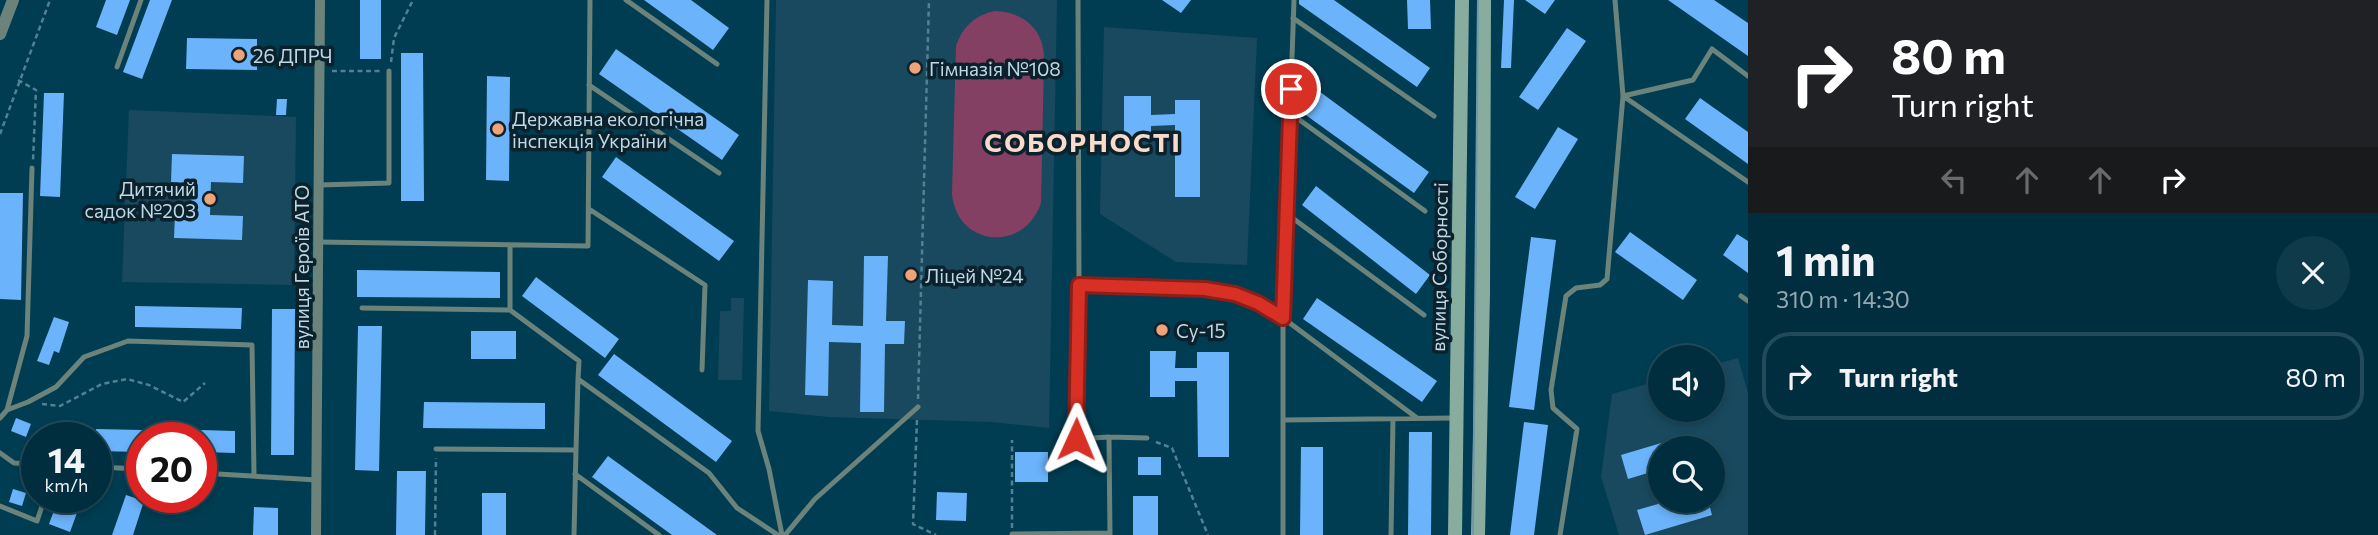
<!DOCTYPE html>
<html lang="en">
<head>
<meta charset="utf-8">
<style>
  :root { --surface:#002e3e; --page:#0e3a49; --text:#f1f3f6; --muted:#95a8b0; --line:#224a58 }
  body { margin:0; font-family:Commissioner,sans-serif; background:var(--page); color:var(--text); height:100vh; display:flex; flex-direction:column; font-size:26px; white-space:nowrap }
  * { box-sizing:border-box; margin:0 }
  p { font-size:23px; color:var(--muted) }
  .icon { flex:none; width:38px; height:38px; fill:none; stroke:currentColor; stroke-width:2; stroke-linecap:round; stroke-linejoin:round }
  .map { position:relative; flex:1; overflow:hidden }
  .side { display:flex; flex-direction:column; background:var(--surface); width:630px }
  .side>* { flex:none }
  .top-card { background:#202124; color:#fff; overflow:hidden }
  .fabs { position:absolute; left:1648px; top:345px; display:grid; gap:14px }
  .fabs a { display:grid; place-items:center; width:77px; height:77px; border-radius:50%; background:var(--surface); box-shadow:0 4px 10px #0003,0 0 0 2px var(--line); font-size:35px }
  .speed { position:absolute; left:21px; top:422px; display:flex; gap:14px; font-size:35px; font-weight:700; text-align:center }
  .speed>* { display:grid; place-content:center; width:91px; height:91px; border-radius:50%; background:var(--surface); box-shadow:0 4px 10px #0003,0 0 0 2px var(--line); line-height:1 }
  .speed small { font-size:18px; font-weight:400 }
  .speed .limit { border:10px solid #d22; background:#fff; color:#111 }
  .pin { position:absolute; display:grid; place-items:center; width:60px; height:60px; color:#fff; margin:-30px; border:4px solid #fff; border-radius:50%; box-shadow:0 2px 7px #0007 }
  .me { position:absolute; width:77px; margin:-38px; rotate:1deg; stroke-linejoin:round; filter:drop-shadow(0 0 5px #0008) }
  .turn { display:flex; align-items:center; gap:24px; height:147px; padding:0 28px; font-size:32px }
  .turn .icon { width:91px; height:91px; stroke-width:2.5 }
  .turn b { display:block; font-size:49px; line-height:60px }
  .lanes { display:flex; align-items:center; height:66px; padding:0 28px; background:#0003; justify-content:center; gap:35px; direction:ltr }
  .lanes .off { opacity:.35 }
  .round { display:grid; place-items:center; flex:none; width:74px; height:74px; border-radius:37px; background:var(--page) }
  .summary { display:flex; align-items:center; justify-content:space-between; height:119px; padding:0 28px }
  h1 { font-size:42px; font-weight:700; line-height:52px }
  ul { padding:0; list-style:none }
  li { display:flex; align-items:center; gap:21px; height:88px; margin:0 14px 10px; padding:0 14px; border:4px solid var(--line); border-radius:28px }
  li div { flex:1 }
  li b { display:block; font-size:26px }
  li em { font-style:normal }
  main { display:flex; flex:1; min-height:0 }
  .map>svg:first-child { display:block }
  .built { fill:#19495e; fill-rule:evenodd }
  .green { fill:#844063 }
  .building { fill:#6bb3fa }
  .lines { fill:none; stroke-linecap:round; stroke-linejoin:round }
  .path { stroke:#538193; stroke-width:2.5; stroke-dasharray:5 3.5; stroke-linecap:butt }
  .service { stroke:#6b837a; stroke-width:5 }
  .minor { stroke:#6b837a; stroke-width:10 }
  .tertiary { stroke:#6b837a; stroke-width:12 }
  .secondary { stroke:#88ad9f; stroke-width:14 }
  .tram { stroke:#7098a9; stroke-width:2 }
  .route-casing { stroke:#8d1f18; stroke-width:18 }
  .route { stroke:#d93025; stroke-width:12 }
  .poi-dot { fill:#efa378; stroke:#0b212b; stroke-width:2.5 }
  .labels { text-anchor:middle; dominant-baseline:central; stroke-width:7; stroke-linejoin:round; paint-order:stroke }
  .poi-label { font-size:19px; fill:#bed8e6; stroke:#0b212b; text-anchor:start }
  .street-label { font-size:19px; fill:#bed8e6; stroke:#0b212b }
  .district-label { font-size:26px; font-weight:bold; letter-spacing:2px; fill:#f9dbcb; stroke:#0b212b }
</style>
</head>
<body>
<main>
<div class="map">
<svg width="1748" height="535" viewBox="0 0 1748 535">
  <rect width="100%" height="100%" fill="#003d52"/>
  <path class="built" d="M776,0H1057L1049,428L993,422L829,417L769,411Z
    M1104,27L1257,38L1247,265L1176,262L1100,214Z
    M129,110L296,117L294,285L122,282Z
    M731,298H744L742,380H718L720,311H731Z
    M1738,358L1748,393V535H1619L1601,477L1612,394L1661,380V410H1713V365ZM1661,448H1713V500H1661Z"/>
  <path class="green" d="M995,11C1024,12 1044,30 1044,59L1041,203C1024,253 957,247 952,194L956,46C962,27 975,15 995,11Z"/>
  <path class="building" d="M106,0H130L117,35L96,27Z
    M150,0H172L142,79L123,72Z
    M360,0H381V59H360Z
    M644,0H691L729,28L713,50Z
    M1162,0H1191L1181,13Z
    M1299,0H1334L1430,68L1417,87L1299,4Z
    M1407,0H1430L1431,29H1408Z
    M1504,0H1514L1511,68H1501Z
    M1525,0H1555L1545,14Z
    M1668,0H1714L1748,23V56Z
    M1567,28L1586,41L1538,110L1519,97Z
    M187,38L257,39V70L186,69Z
    M616,49L739,135L722,160L599,74Z
    M401,53H423L424,201H401Z
    M487,76L510,77L509,181L486,180Z
    M1312,86L1429,172L1414,193L1296,108Z
    M44,93H64L60,197L40,196Z
    M1124,96H1151V115L1175,114V100H1200V197H1175V125L1151,126V141H1124Z
    M1700,98L1748,132V164L1685,119Z
    M277,99H287L286,115H276Z
    M1558,127L1578,139L1535,209L1515,197Z
    M172,154L244,156L243,183L211,182L210,215L243,216L242,240L174,238L175,213H191L192,183L171,182Z
    M616,157L734,241L719,261L602,177Z
    M1316,186L1430,275L1416,294L1302,205Z
    M0,193H23L21,300L0,299Z
    M1630,232L1697,280L1683,300L1615,252Z
    M1737,234L1748,241V273L1723,255Z
    M1531,237L1556,240L1534,410L1509,407Z
    M864,256H888L886,321H905L904,344H885L884,412H860L861,343L829,342L828,396L805,395L808,280L833,281L832,325L863,326Z
    M357,270L500,272V298L357,297Z
    M536,277L619,339L605,358L522,296Z
    M1317,298L1437,381L1422,402L1303,319Z
    M135,306L242,308L241,329L135,327Z
    M272,309H295L294,455H271Z
    M54,317L69,322L59,353L54,351L49,365L37,361Z
    M358,326H382L379,471L355,470Z
    M471,331H516V359H471Z
    M1150,351H1176L1175,368H1197V352H1229V457H1198L1197,381H1175V397H1150Z
    M614,354L732,441L716,462L598,375Z
    M424,402L545,403V429L423,428Z
    M16,418L31,424L26,437L11,431Z
    M1524,422L1548,425L1534,535H1510Z
    M96,429L142,430V452L96,451Z
    M201,430L235,431V453L201,452Z
    M1409,432H1432L1431,535H1408Z
    M1688,435L1692,448H1661V500H1708L1712,515L1645,535L1637,510L1658,504L1648,473L1628,479L1621,455Z
    M1301,447H1323V535H1300Z
    M1015,452H1048V482H1015Z
    M608,456L717,535H672L661,527L592,477Z
    M1138,457H1161V475H1138Z
    M397,471H426L425,535H396Z
    M13,489L26,493L22,506L9,502Z
    M937,492L967,493L966,521L936,520Z
    M482,493H506V535H482Z
    M126,495L144,501L133,535H112Z
    M1133,496H1158V535H1133Z
    M59,497H68L81,502L70,532L49,524Z
    M254,507L278,508V535H253Z"/>
  <g class="lines">
    <path class="path" d="M391,62L394,38L413,0
      M332,71H381
      M18,80L36,90L33,161
      M0,134L50,0
      M918,399L929,0
      M42,404L60,406L102,384L127,379L149,385L183,402L205,383
      M917,420L913,524L936,535
      M1156,442L1172,448L1208,535
      M1012,528V440
      M435,535L436,458"/>
    <path class="service" d="M626,0L717,64
      M767,0L758,431L769,469L782,535
      M1078,0L1079,285L1076,439L1109,437
      M1294,0L1283,318L1417,418
      M1615,0L1623,96L1748,182
      M1293,18L1434,116
      M117,67L141,0
      M589,85L719,173
      M1290,113L1425,211
      M319,185L389,183V71
      M589,209L705,285L702,370
      M1287,214L1424,315
      M318,242L588,246L590,0
      M1079,285L1205,289L1235,294L1258,303L1283,318V535
      M1741,296L1748,301
      M362,308L510,310L579,361L578,379L709,473L737,508L778,535
      M510,310V246
      M7,410L27,336L32,168
      M0,418L7,410L28,402L56,387L84,357L128,341L252,345L254,475
      M1284,420L1454,418
      M436,449L576,450L578,379
      M0,453L14,463L37,464
      M96,467L142,469
      M201,473L317,480
      M575,474L659,535
      M0,506L37,521L45,497
      M1012,534L1110,533
      M574,535L576,450
      M785,535L815,499L918,407
      M1110,535L1109,437L1147,438
      M1391,535L1393,419
      M1560,535L1577,429L1553,408L1551,390L1566,296L1576,288L1600,285L1607,279L1623,96L1693,80L1712,49L1748,76"/>
    <path class="minor" d="M316,535L320,0"/>
    <path class="tertiary" d="M0,34L13,0"/>
    <path class="secondary" d="M1455,535L1462,0
      M1478,535L1483,293L1484,0"/>
    <path class="tram" d="M1473,535L1478,0"/>
  </g>
  <g class="lines">
    <defs>
      <path id="route" d="M1076,439L1079,285L1205,289L1235,294L1258,303L1283,318L1291,89"/>
    </defs>
    <use href="#route" class="route-casing"/>
    <use href="#route" class="route"/>
  </g>
  <g class="poi-dot">
    <circle cx="239" cy="55" r="7"/>
    <circle cx="915" cy="68" r="7"/>
    <circle cx="498" cy="129" r="7"/>
    <circle cx="210" cy="199" r="7"/>
    <circle cx="911" cy="275" r="7"/>
    <circle cx="1162" cy="330" r="7"/>
  </g>
  <g class="labels">
    <g class="poi-label">
      <text x="253" y="55">26 ДПРЧ</text>
      <text x="929" y="68">Гімназія №108</text>
      <text x="512" y="118">Державна екологічна<tspan x="512" dy="22">інспекція України</tspan></text>
      <text x="196" y="188" text-anchor="end">Дитячий<tspan x="196" dy="22">садок №203</tspan></text>
      <text x="925" y="275">Ліцей №24</text>
      <text x="1176" y="330">Су-15</text>
    </g>
    <g class="street-label">
      <text transform="translate(301 267) rotate(-90)">вулиця Героїв АТО</text>
      <text transform="translate(1439 267) rotate(-89)">вулиця Соборності</text>
    </g>
    <g class="district-label">
      <text x="1083" y="141">СОБОРНОСТІ</text>
    </g>
  </g>
</svg>
<div class="fabs">
<a><svg class="icon" aria-label="sound" viewBox="0 0 24 24"><path d="M4 9h4l5-4v14l-5-4H4zM17 9q2 3 0 6"/></svg></a>
<a><svg class="icon" aria-label="search" viewBox="0 0 24 24"><circle cx="10" cy="10" r="6"/><path d="M15 15l6 6"/></svg></a>
</div>
<div class="speed"><div>14<small>km/h</small></div><div class="limit">20</div></div>
<div class="pin" style="left:1291px;top:89px;background:#d93025"><svg class="icon" aria-label="arrive" viewBox="0 0 24 24"><path d="M6 21V4h12l-3 4 3 4H6"/></svg></div>
<svg class="me" style="left:1076px;top:439px" viewBox="-20 -20 40 40"><path d="M0-17L14 15 0 8-14 15z" fill="#d93025" stroke="#fff" stroke-width="4"/></svg>
</div>
<section class="side">
<div class="top-card">
<div class="turn"><svg class="icon" aria-label="right" viewBox="0 0 24 24"><path d="M7 20v-9h11M14 6l5 5-5 5"/></svg><div><b>80 m</b>Turn right</div></div>
<div class="lanes"><svg class="icon off" aria-label="left" viewBox="0 0 24 24"><path d="M17 20v-9H6M10 6l-5 5 5 5"/></svg><svg class="icon off" aria-label="ahead" viewBox="0 0 24 24"><path d="M12 20V5M6 11l6-6 6 6"/></svg><svg class="icon off" aria-label="ahead" viewBox="0 0 24 24"><path d="M12 20V5M6 11l6-6 6 6"/></svg><svg class="icon" aria-label="right" viewBox="0 0 24 24"><path d="M7 20v-9h11M14 6l5 5-5 5"/></svg></div>
</div>
<div class="summary"><div><h1>1 min</h1><p>310 m · 14:30</p></div><a class="round"><svg class="icon" aria-label="close" viewBox="0 0 24 24"><path d="M6 6l12 12M18 6L6 18"/></svg></a></div>
<ul>
<li><svg class="icon" aria-label="right" viewBox="0 0 24 24"><path d="M7 20v-9h11M14 6l5 5-5 5"/></svg><div><b>Turn right</b></div><em>80 m</em></li>
</ul>
</section>
</main>
</body>
</html>
